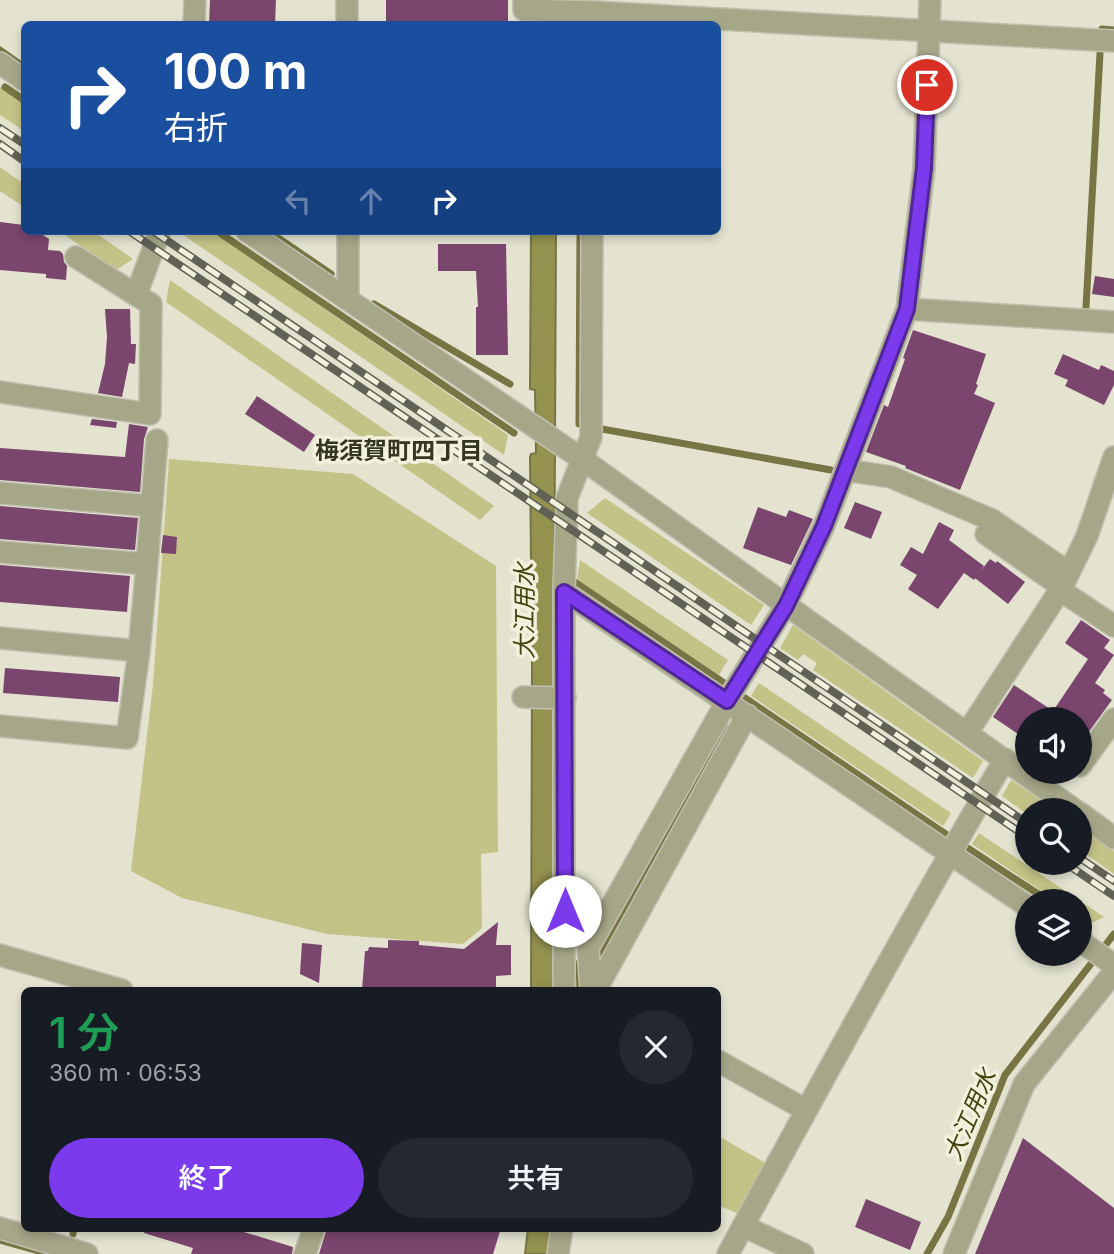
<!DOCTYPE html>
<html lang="ja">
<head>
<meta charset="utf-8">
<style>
  :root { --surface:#171b24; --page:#242831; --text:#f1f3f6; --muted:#9ea1a6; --accent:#7c3aed }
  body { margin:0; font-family:Inter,"Noto Sans JP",sans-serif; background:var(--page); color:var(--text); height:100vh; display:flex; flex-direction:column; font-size:26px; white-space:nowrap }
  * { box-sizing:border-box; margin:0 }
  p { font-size:23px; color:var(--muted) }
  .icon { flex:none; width:38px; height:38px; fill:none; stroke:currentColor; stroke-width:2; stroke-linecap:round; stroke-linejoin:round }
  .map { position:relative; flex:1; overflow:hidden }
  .sheet { position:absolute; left:21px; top:987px; width:700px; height:245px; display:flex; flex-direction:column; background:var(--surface); border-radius:10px; box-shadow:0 4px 10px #0003 }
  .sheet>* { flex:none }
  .hud { position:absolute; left:21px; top:21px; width:700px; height:214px; border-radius:10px; box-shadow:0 4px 10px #0003; background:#1a4fa0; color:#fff; overflow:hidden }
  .fabs { position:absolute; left:1015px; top:707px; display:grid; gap:14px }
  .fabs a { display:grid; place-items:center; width:77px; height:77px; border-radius:50%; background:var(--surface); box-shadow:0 4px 10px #0003; font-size:35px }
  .pin { position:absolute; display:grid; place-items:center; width:60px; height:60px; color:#fff; margin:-30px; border:4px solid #fff; border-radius:50%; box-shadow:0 2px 7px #0007 }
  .me { position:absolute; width:77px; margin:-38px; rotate:0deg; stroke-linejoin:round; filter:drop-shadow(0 0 5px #0008) }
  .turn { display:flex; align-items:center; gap:24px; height:147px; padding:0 28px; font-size:32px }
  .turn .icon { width:91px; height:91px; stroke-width:2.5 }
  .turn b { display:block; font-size:49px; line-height:60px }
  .lanes { display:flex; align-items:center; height:66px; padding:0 28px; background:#0003; justify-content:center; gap:35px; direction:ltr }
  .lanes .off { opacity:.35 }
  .round { display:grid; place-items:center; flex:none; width:74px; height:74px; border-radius:37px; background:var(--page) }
  .overview { display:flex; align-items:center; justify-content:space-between; height:119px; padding:0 28px }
  h1 { font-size:42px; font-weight:600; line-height:52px; color:#1e9e55 }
  .primary-button { display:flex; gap:14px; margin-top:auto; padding:14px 28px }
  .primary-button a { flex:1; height:80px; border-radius:42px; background:var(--accent); color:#fff; font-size:28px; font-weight:600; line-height:80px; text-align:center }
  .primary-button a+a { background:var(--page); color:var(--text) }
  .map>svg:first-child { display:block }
  .green { fill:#c3c287 }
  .water { fill:#94924f; stroke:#777544; stroke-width:2 }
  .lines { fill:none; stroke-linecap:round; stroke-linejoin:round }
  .stream { stroke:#777544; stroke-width:7 }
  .building { fill:#7a466e }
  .minor-casing { stroke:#c0c0af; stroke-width:24 }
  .minor { stroke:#a6a689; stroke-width:21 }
  .rail-casing { stroke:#616156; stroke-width:8 }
  .rail { stroke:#f1f1dd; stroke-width:5; stroke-dasharray:16; stroke-linecap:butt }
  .route-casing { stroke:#51269a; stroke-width:18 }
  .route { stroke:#7c3aed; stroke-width:12 }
  .labels { text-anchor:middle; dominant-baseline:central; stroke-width:7; stroke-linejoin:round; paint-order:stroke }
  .neighbourhood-label { font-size:24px; font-weight:bold; fill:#353526; stroke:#f1f1dd }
  .water-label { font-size:24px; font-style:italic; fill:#45430d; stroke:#f1f1dd }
</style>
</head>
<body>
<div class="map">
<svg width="1114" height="1254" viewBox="0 0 1114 1254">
  <rect width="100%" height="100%" fill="#e3e3d0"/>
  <path class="green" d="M0,87L24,103V131L0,115Z
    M0,167L24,184V207L0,191Z
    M59,231H93L133,259L116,270Z
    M180,231H212L508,435L504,455L179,232Z
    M170,280L494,506L480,520L166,302Z
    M169,459L353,474L496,566L498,852L481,854L482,928L463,944L327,934L182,898L131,871L153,685Z
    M605,498L764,605L751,625L587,513Z
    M580,560L728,660L719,675L577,580Z
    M793,625L983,761L973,778L813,670L817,663L803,654L798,660L780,648Z
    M759,683L951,813L943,826L751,696Z
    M1011,780L1055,810H1027V814L1002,796Z
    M1080,827L1114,851V874L1080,850Z
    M979,833L1104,917L1090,924L1080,917V901H1056L972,844Z
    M718,1136L766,1163L739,1214L718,1205Z"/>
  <path class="water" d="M531,231H556L554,646L558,990H531L532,667L530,457L531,454L536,453L535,390L530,389Z
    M528,1229H555L552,1254H525Z"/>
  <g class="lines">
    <path class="stream" d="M1102,29L1114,30
      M0,50L24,67
      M5,87L24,100
      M217,231L514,433
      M268,231L331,274
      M374,304L510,384
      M1086,307L1100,53
      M579,424L580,231
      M602,429L831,470
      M576,583L724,683
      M745,698L947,835
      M966,847L1049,901
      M1080,921L1088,926
      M600,955L728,728
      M579,963L580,990
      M73,1234L74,1228
      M0,1240L42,1252
      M927,1254L948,1217L1005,1075L1114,934"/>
  </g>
  <path class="building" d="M210,0H276L275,24H209Z
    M386,0H508V24H386Z
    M0,222L24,225V231H37L49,239L48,250L60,251L63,254L64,262L67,266L66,280L46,278V274L0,270Z
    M438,244H506L508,355H476V307H478L476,271H438Z
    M1095,276L1114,279V297L1092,294Z
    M105,309H130L131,344H136L135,364L129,363L122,397L98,393L105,364L107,337Z
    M913,330L986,354L976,384L978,385L974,394L995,403L960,490L905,468L906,466L866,452L884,405L888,407L905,359L903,358Z
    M1063,354L1099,370L1101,365L1114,371V385L1104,405L1065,386L1068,380L1054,374Z
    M257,396L315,435L304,452L245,414Z
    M92,419L117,422L116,428L90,425Z
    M129,424L148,427L144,439L140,492L0,480V448L125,457Z
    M855,502L882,512L871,539L844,528Z
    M0,506L138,518L135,550L0,539Z
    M758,507L786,517L789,510L813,519L791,565L743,548Z
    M939,522L954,530L949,540L984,566L974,580L964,573L938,609L908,589L917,575L900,565L911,547L923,554Z
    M163,535L177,537L176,554L161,553Z
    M990,559L996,563L997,561L1025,582L1008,604L975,578Z
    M0,565L130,576L127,612L0,602Z
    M1081,620L1110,640L1104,648L1114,655L1095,683L1105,690L1103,693L1112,700L1080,744V719H1027L1018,734L993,717L1014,685L1053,711L1088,659L1065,643Z
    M5,668L120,677L118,702L3,693Z
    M498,922L496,945H511V975L496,976V990H362L365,951H368L369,947L388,948V940L419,941V945L464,949Z
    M302,943L322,945L319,983L300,974Z
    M1023,1138L1114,1208V1254H975Z
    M866,1199L921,1222L910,1250L855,1227Z
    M145,1228H231L293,1247L292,1254H191L193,1248L144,1233Z
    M327,1228H501L493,1254H319Z"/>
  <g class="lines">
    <defs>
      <path id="minor" d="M347,0V24
        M524,0V10L594,12L1114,41
        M194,24L195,0
        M0,63L24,80
        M247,231L582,459L786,605L1075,810
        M348,231V300
        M76,257L136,295L160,231
        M907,309L1114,322
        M0,392L150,414L151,304L136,295
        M845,470L891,477L992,520L1069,573
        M0,493L152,506
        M986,534L1062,587
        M0,552L147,564L139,651L127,738L0,726
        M147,564L157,440
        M1060,590L1114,626
        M564,592L1027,906
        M0,638L139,651
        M523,697L565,698
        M967,733L1062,587L1087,536L1114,457
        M1080,766L1114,719
        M1080,813L1114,838
        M1080,941L1114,965
        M0,955L122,990
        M564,990V592L567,498L591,437L592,231
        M591,990L588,948L727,701L786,605L824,526L907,309L924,168L930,0
        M596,990L747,715
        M718,1061L806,1110
        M743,1226L803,1254
        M0,1228L87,1254
        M305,1254L314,1228
        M558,1254L562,1228
        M728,1254C818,1088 909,922 1005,759
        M954,1254L1024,1084L1114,972"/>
    </defs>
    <use href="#minor" class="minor-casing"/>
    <use href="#minor" class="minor"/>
    <defs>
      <path id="rail" d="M0,128L24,144
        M0,144L24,161
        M129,231L1027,837
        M153,231L1027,823
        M1080,858L1114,881
        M1065,863L1114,896"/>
    </defs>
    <use href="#rail" class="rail-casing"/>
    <use href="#rail" class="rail"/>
  </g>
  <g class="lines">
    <defs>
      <path id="route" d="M565,911L564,592L727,701L786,606L824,526L907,309L924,168L927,85"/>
    </defs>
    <use href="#route" class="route-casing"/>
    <use href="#route" class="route"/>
  </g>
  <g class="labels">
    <g class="neighbourhood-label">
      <text x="399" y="450">梅須賀町四丁目</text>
    </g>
    <g class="water-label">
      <text transform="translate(524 611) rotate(-90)">大江用水</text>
      <text transform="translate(970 1115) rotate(-67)">大江用水</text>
    </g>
  </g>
</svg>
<div class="fabs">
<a><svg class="icon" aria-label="sound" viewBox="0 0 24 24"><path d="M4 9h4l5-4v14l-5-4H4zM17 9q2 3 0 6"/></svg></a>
<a><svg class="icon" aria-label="search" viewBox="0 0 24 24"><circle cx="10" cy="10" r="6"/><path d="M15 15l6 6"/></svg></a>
<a><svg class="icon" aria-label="layers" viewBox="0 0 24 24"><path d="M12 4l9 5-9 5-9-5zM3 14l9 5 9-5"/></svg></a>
</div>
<div class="pin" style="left:927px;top:85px;background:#d93025"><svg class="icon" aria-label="arrive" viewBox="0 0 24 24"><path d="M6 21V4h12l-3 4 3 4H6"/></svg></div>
<svg class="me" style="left:565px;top:911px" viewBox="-20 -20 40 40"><circle r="19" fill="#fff"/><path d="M0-13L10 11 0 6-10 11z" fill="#7c3aed"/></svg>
<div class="hud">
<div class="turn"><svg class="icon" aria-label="right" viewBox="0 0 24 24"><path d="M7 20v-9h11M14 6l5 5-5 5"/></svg><div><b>100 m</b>右折</div></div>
<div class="lanes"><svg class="icon off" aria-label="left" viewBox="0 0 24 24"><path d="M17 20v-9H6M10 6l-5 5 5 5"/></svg><svg class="icon off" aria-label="ahead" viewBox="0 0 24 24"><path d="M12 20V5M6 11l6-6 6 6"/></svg><svg class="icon" aria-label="right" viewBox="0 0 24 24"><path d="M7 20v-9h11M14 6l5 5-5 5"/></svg></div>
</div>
<section class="sheet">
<div class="overview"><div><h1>1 分</h1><p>360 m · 06:53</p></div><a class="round"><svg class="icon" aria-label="close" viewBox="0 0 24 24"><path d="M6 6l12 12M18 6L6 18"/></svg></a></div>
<div class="primary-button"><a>終了</a><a>共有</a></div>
</section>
</div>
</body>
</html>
